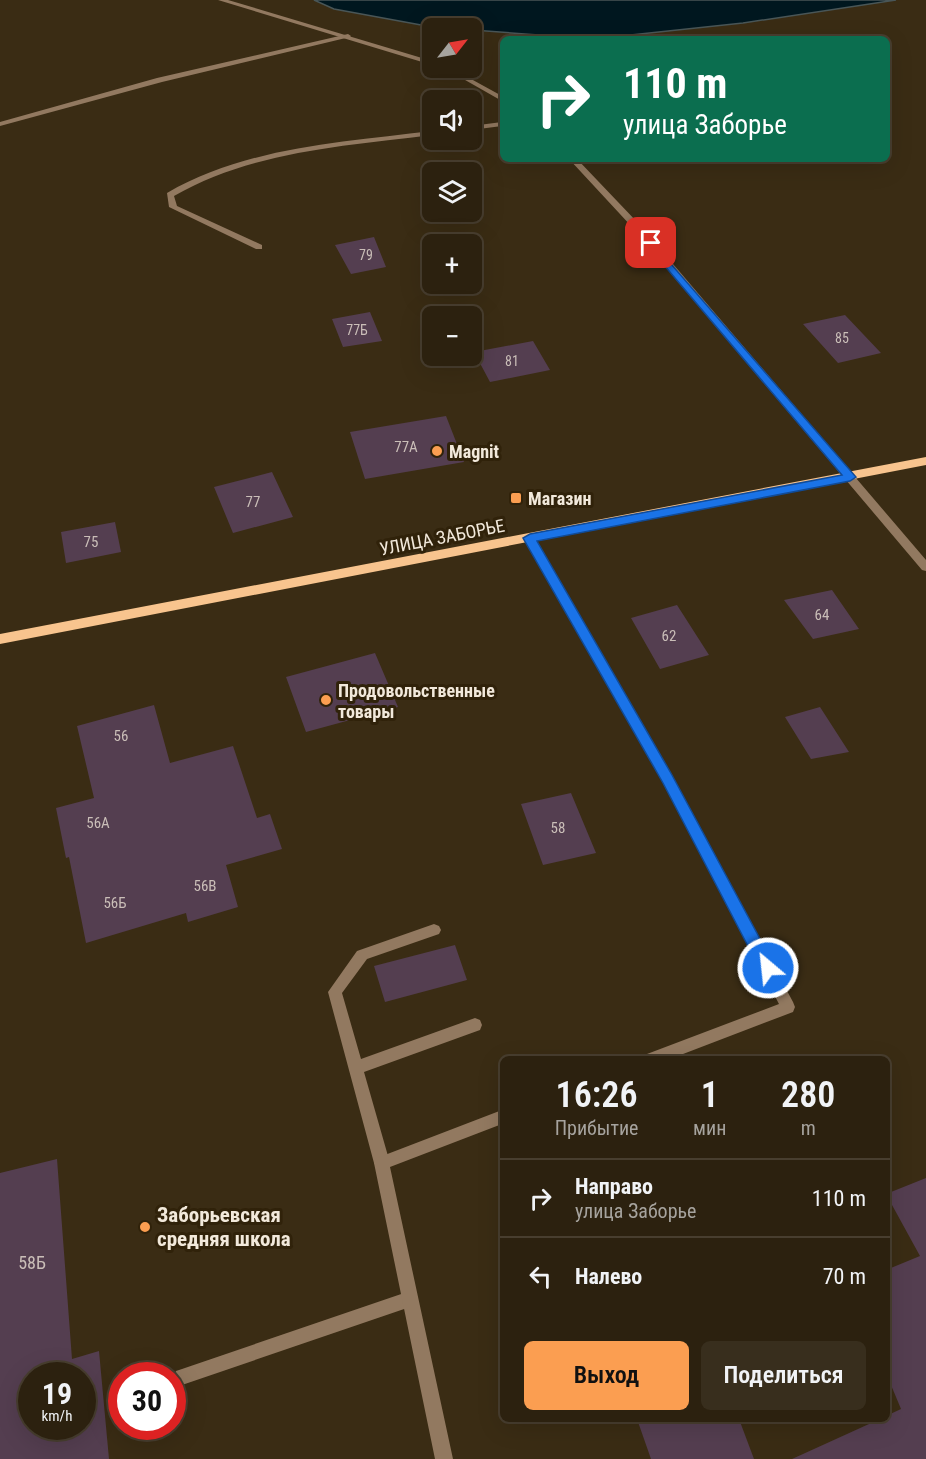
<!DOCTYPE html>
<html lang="ru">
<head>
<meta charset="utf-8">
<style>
  :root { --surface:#2c210f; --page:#382e1d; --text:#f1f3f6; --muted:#a6a39e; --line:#483e2f; --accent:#fb9e51 }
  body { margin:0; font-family:"Roboto Condensed",sans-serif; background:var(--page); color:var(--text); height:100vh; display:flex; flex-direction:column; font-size:22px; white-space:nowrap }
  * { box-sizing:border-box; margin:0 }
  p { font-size:20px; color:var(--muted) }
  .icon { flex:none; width:33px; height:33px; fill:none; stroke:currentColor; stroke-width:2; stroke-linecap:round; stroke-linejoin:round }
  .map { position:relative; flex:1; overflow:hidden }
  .drawer { position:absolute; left:500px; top:1056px; width:390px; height:366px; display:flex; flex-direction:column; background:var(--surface); border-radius:9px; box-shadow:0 6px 24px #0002,0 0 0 2px var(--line) }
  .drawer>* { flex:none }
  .guide { position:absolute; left:500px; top:36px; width:390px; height:126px; border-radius:9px; box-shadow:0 6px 24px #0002,0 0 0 2px var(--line); background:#0b6e4f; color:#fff; overflow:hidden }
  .needle { width:39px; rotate:59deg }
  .tools { position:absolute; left:422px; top:18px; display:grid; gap:12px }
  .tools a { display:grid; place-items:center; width:60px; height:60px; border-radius:9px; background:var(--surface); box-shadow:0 6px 24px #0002,0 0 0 2px var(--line); font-size:30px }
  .speed { position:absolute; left:18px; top:1362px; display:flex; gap:12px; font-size:30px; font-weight:700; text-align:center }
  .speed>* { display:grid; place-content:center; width:78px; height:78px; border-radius:50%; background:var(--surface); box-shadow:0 6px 24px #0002,0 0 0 2px var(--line); line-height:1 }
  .speed small { font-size:15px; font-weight:400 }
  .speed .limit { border:9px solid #d22; background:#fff; color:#111 }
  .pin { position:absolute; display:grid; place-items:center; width:51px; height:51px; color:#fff; margin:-26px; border-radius:12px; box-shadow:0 3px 9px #0006 }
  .me { position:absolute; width:66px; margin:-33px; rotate:332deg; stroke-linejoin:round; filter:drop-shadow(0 0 4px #0008) }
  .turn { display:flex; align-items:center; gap:21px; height:126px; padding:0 24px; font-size:27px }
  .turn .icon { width:78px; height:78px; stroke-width:2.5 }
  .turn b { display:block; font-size:42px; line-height:51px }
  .eta { display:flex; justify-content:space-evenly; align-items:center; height:102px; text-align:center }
  .eta b { font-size:36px; font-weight:600; line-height:42px }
  .button { display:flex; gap:12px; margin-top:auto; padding:12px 24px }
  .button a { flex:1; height:69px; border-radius:9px; background:var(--accent); color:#111; font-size:24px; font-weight:600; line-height:69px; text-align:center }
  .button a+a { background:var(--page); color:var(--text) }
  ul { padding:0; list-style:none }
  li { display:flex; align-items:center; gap:18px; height:78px; padding:0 24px; border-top:2px solid var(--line) }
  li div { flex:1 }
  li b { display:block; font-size:22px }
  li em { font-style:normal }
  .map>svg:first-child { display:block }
  .water { fill:#00171f; stroke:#495657; stroke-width:1.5 }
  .building { fill:#543e50; fill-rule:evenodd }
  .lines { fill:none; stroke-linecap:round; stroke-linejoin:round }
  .service { fill:#927960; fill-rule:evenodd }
  .minor { fill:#927960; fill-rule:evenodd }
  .tertiary { fill:#927960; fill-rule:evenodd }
  .primary { fill:#f8c48e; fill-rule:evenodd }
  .route { fill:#1a73e8; stroke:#114b97; stroke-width:1.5 }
  .poi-dot { fill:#fb9e51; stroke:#30220a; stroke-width:2 }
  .labels { text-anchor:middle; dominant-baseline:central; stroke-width:6; stroke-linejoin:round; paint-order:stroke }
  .far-number-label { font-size:14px; fill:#cabeb8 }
  .number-label { font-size:15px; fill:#cabeb8 }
  .poi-label { font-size:18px; font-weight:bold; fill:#f2e9db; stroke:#30220a; text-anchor:start }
  .street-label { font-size:18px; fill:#f2e9db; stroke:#30220a }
  .near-number-label { font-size:18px; fill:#cabeb8 }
  .near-poi-label { font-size:21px; font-weight:bold; fill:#f2e9db; stroke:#30220a; text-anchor:start }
</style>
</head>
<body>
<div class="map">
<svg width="926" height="1459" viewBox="0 0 926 1459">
  <rect width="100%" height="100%" fill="#3a2c14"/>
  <path class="water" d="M314,0H896L743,23L593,39L432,27L334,9Z"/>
  <path class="building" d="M374,237L386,267L351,274L335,245Z
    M370,312L382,341L343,347L332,319Z
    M845,315L881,353L838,363L803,324Z
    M533,341L550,370L490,382L474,352Z
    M446,416L464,462L365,479L350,432Z
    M272,472L293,517L233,533L214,487Z
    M115,522L121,552L66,563L61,532Z
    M832,590L859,629L813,639L784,600Z
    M677,605L709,655L660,669L631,618Z
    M375,653L398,707L306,732L286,677Z
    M154,705L170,763L233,746L257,818L270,814L282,849L226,865L238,907L188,922L186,913L86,943L69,857L66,858L56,808L94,798L77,726Z
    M820,707L849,752L811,759L785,717Z
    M571,793L596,853L543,865L521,804Z
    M455,945L467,980L385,1002L374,966Z
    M57,1159L72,1359L99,1351L109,1459H0V1173ZM32,1376H82V1426H32Z
    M926,1178V1459H792L880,1419H886V1416L901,1409L886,1373V1270L920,1256L886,1194Z
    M637,1419H739L754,1459H651Z"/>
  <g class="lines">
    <path class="service" d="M348,34L351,36L350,37L162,82L0,126V122L157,78Z
      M502,122V126L471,130V126Z
      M432,131V135C346,146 251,151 174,196L177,206L262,245V249H256L169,207L167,193C246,147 343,142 432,131Z
      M434,924L439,926L441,930L439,934L367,959L342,993L361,1059L475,1018L480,1020L482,1025L480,1030L364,1072L390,1163L387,1168L382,1170L377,1168L374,1163L328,992L357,951Z
      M410,1291L416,1293L418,1299L416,1305L410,1307L182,1385L176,1383L174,1377L176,1371L182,1369Z"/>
    <path class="minor" d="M530,535L535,539L671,775L793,1002L795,1007L793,1012L670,1059H645L647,1054L779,1004L663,783L525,539Z
      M502,1110V1124L390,1167L453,1459H435L374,1163L377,1158Z"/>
    <path class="tertiary" d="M218,0H228L432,61V65Z
      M444,68H451L502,96V101Z
      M569,159H577L638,223L926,560V571L922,570L632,227Z"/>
    <path class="primary" d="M926,457V465L0,644V634Z"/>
  </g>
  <path class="route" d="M651,241L856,477L850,481L537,541L672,775L773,963L776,968L773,973L768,975L762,973L663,783L523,538L530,534L842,475L647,245L646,243Z"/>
  <g class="poi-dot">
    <circle cx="437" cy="451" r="6"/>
    <rect x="510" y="492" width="12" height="12" rx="3"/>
    <circle cx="326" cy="700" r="6"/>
    <circle cx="145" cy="1227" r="6"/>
  </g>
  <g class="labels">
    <g class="far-number-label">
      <text x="366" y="255">79</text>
      <text x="357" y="330">77Б</text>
      <text x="842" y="338">85</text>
      <text x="512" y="361">81</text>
    </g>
    <g class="number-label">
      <text x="406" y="447">77А</text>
      <text x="253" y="502">77</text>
      <text x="91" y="542">75</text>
      <text x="822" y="615">64</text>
      <text x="669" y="636">62</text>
      <text x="121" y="736">56</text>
      <text x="98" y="823">56А</text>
      <text x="558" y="828">58</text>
      <text x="205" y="886">56В</text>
      <text x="115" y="903">56Б</text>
    </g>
    <g class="poi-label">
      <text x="449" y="451">Magnit</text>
      <text x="528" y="498">Магазин</text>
      <text x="338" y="690">Продовольственные<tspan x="338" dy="21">товары</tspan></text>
    </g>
    <g class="street-label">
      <text transform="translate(442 537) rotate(-11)">УЛИЦА ЗАБОРЬЕ</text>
    </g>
    <g class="near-number-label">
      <text x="32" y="1262">58Б</text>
    </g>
    <g class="near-poi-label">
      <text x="157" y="1215">Заборьевская<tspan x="157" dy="24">средняя школа</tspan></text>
    </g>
  </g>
</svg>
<div class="tools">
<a><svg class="needle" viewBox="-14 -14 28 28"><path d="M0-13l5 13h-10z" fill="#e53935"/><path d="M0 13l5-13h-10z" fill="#a6a39e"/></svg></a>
<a><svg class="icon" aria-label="sound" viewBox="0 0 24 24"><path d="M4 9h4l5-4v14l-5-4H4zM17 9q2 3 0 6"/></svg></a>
<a><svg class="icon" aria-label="layers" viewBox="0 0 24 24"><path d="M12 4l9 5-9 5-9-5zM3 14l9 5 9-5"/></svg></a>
<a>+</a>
<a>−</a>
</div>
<div class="speed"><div>19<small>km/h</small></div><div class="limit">30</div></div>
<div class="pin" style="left:651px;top:243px;background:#d93025"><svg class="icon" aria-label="arrive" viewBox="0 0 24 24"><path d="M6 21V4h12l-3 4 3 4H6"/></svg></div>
<svg class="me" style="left:768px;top:968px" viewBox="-20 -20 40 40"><circle r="17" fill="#1a73e8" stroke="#fff" stroke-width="3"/><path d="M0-11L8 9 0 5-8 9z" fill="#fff"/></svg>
<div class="guide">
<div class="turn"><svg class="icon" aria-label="right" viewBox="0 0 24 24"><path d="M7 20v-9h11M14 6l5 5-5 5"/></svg><div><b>110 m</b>улица Заборье</div></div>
</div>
<section class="drawer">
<div class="eta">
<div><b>16:26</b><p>Прибытие</p></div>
<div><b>1</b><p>мин</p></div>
<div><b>280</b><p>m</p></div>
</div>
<ul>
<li><svg class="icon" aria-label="right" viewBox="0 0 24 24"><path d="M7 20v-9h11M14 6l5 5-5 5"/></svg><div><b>Направо</b><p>улица Заборье</p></div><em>110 m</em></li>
<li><svg class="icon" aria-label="left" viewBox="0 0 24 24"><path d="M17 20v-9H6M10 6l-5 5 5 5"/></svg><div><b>Налево</b></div><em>70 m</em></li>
</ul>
<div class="button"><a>Выход</a><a>Поделиться</a></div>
</section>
</div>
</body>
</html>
